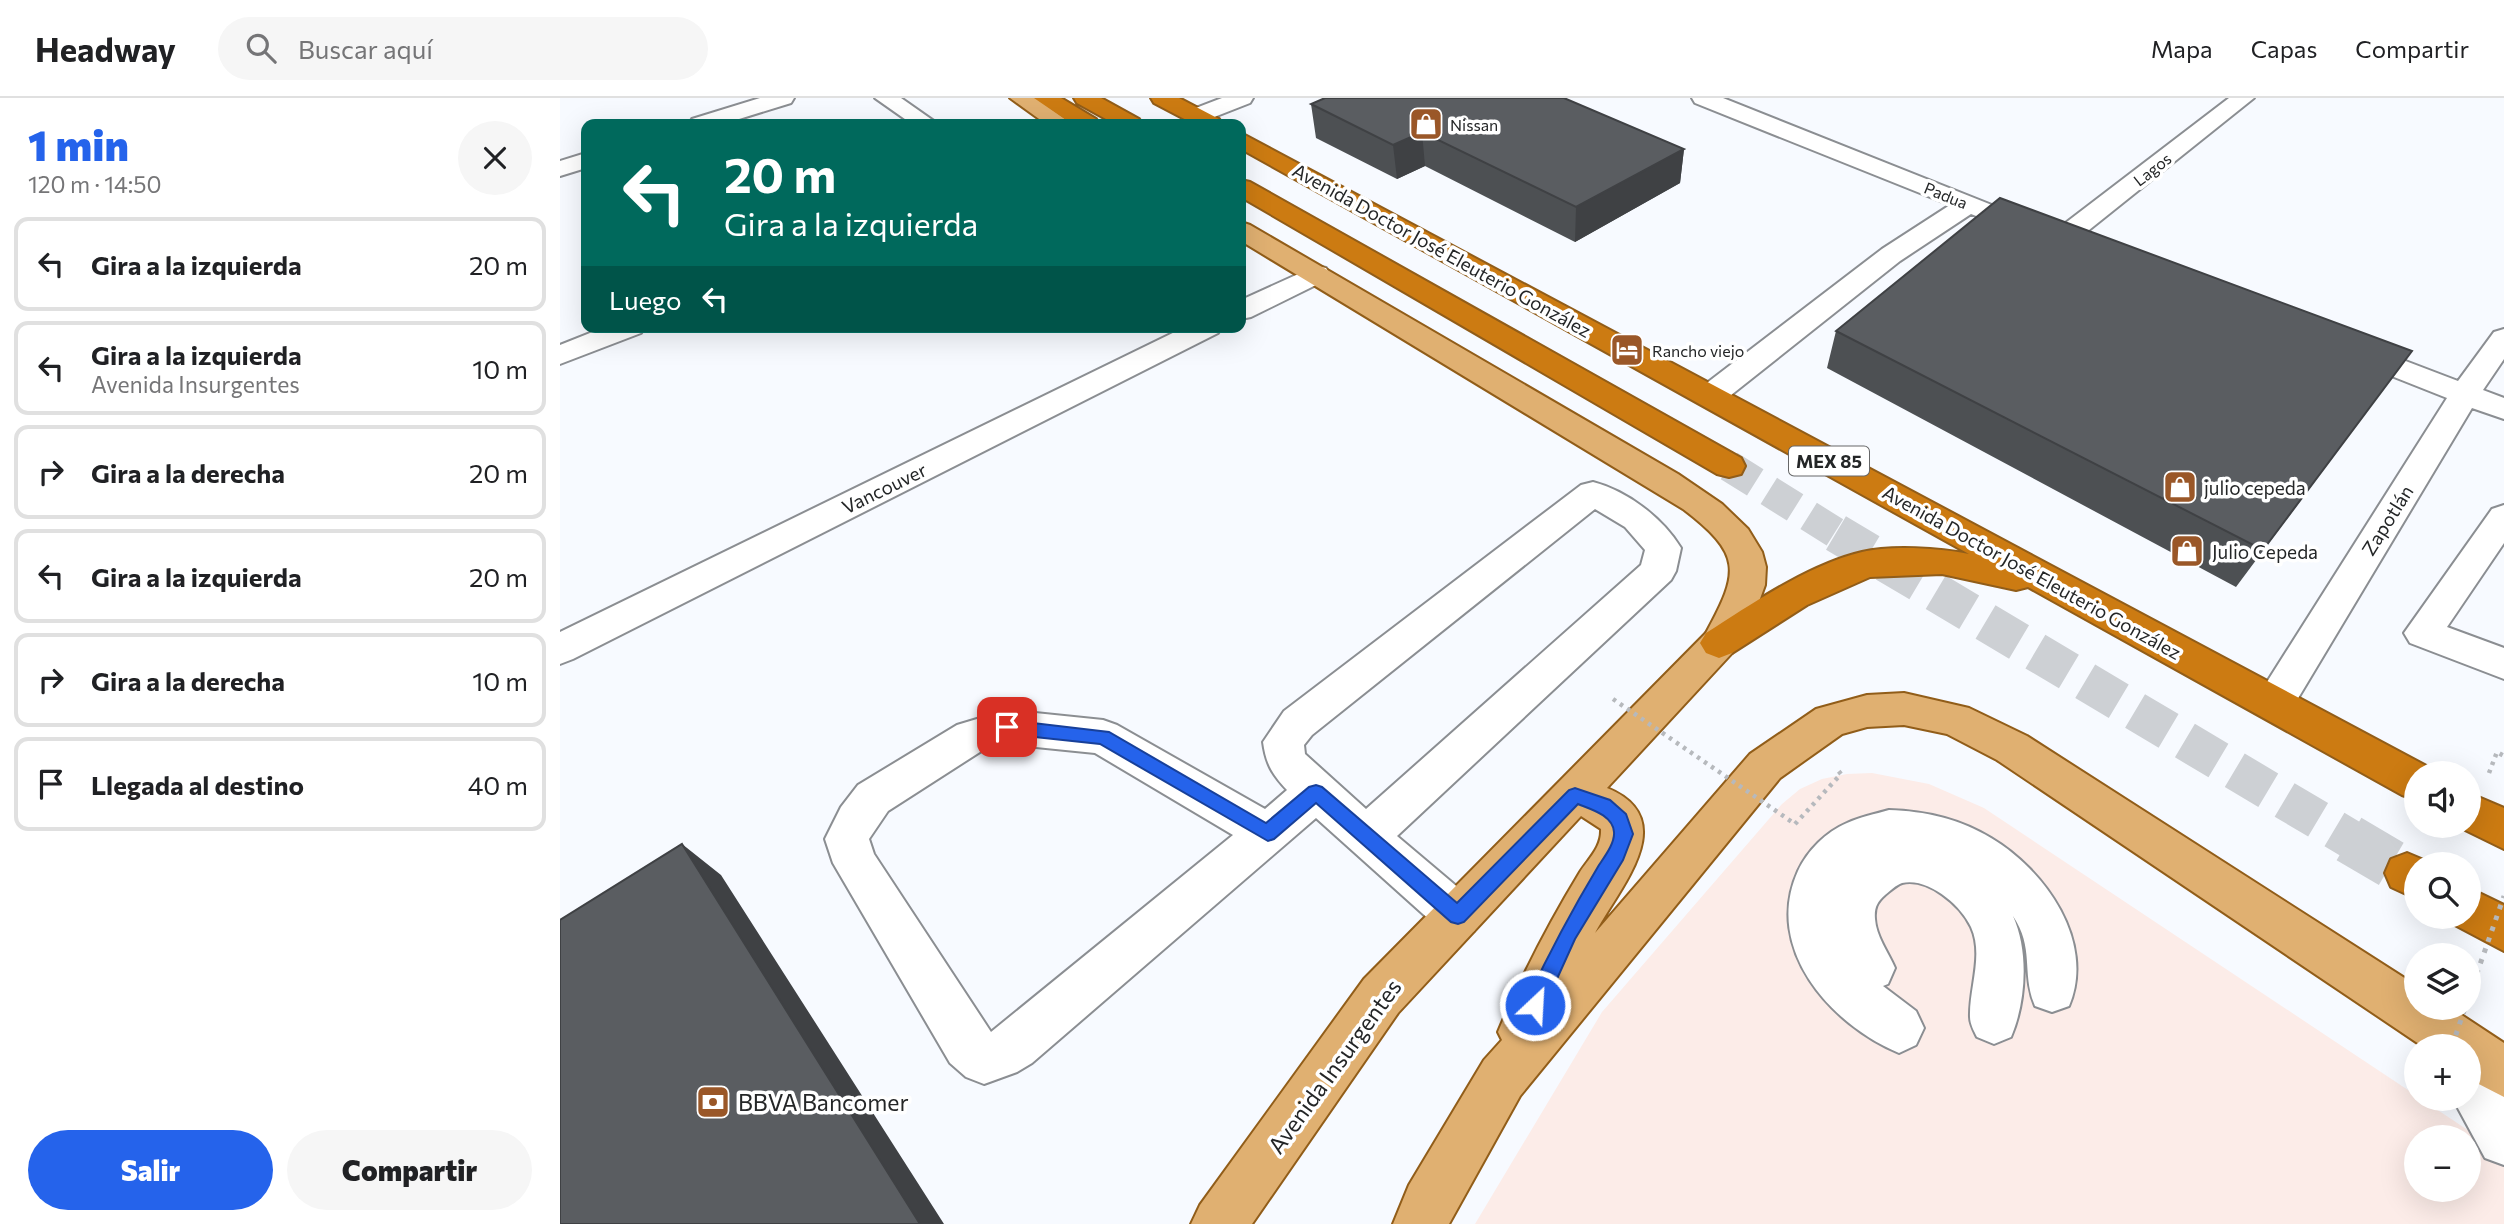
<!DOCTYPE html>
<html lang="es">
<head>
<meta charset="utf-8">
<style>
  :root { --surface:#fff; --page:#f6f6f6; --text:#202124; --muted:#757577; --line:#e0e0e0; --accent:#2563eb }
  body { margin:0; font-family:Commissioner,sans-serif; background:var(--page); color:var(--text); height:100vh; display:flex; flex-direction:column; font-size:26px; white-space:nowrap }
  * { box-sizing:border-box; margin:0 }
  p { font-size:23px; color:var(--muted) }
  .icon { flex:none; width:38px; height:38px; fill:none; stroke:currentColor; stroke-width:2; stroke-linecap:round; stroke-linejoin:round }
  .map { position:relative; flex:1; overflow:hidden }
  .details { display:flex; flex-direction:column; background:var(--surface); width:560px }
  .details>* { flex:none }
  .hud { position:absolute; left:21px; top:21px; width:665px; height:214px; border-radius:14px; box-shadow:0 7px 28px #0002; background:#00695c; color:#fff; overflow:hidden }
  .tools { position:absolute; left:1844px; top:663px; display:grid; gap:14px }
  .tools a { display:grid; place-items:center; width:77px; height:77px; border-radius:50%; background:var(--surface); box-shadow:0 7px 28px #0002; font-size:35px }
  .pin { position:absolute; display:grid; place-items:center; width:60px; height:60px; color:#fff; margin:-30px; border-radius:14px; box-shadow:0 4px 10px #0006 }
  .me { position:absolute; width:77px; margin:-38px; rotate:25deg; stroke-linejoin:round; filter:drop-shadow(0 0 5px #0008) }
  .turn { display:flex; align-items:center; gap:24px; height:147px; padding:0 28px; font-size:32px }
  .turn .icon { width:91px; height:91px; stroke-width:2.5 }
  .turn b { display:block; font-size:49px; line-height:60px }
  .then { display:flex; align-items:center; height:66px; padding:0 28px; background:#0003; gap:14px; font-size:26px }
  .round { display:grid; place-items:center; flex:none; width:74px; height:74px; border-radius:37px; background:var(--page) }
  .headline { display:flex; align-items:center; justify-content:space-between; height:119px; padding:0 28px }
  h1 { font-size:42px; font-weight:800; line-height:52px; color:var(--accent) }
  .cta { display:flex; gap:14px; margin-top:auto; padding:14px 28px }
  .cta a { flex:1; height:80px; border-radius:42px; background:var(--accent); color:#fff; font-size:28px; font-weight:800; line-height:80px; text-align:center }
  .cta a+a { background:var(--page); color:var(--text) }
  ul { padding:0; list-style:none }
  li { display:flex; align-items:center; gap:21px; height:94px; margin:0 14px 10px; padding:0 14px; border:4px solid var(--line); border-radius:14px }
  li div { flex:1 }
  li b { display:block; font-size:26px }
  li em { font-style:normal }
  header { display:flex; align-items:center; gap:42px; box-sizing:border-box; height:98px; padding:0 35px; background:var(--surface); border-bottom:2px solid var(--line) }
  header strong { font-size:33px }
  nav { display:flex; gap:38px; margin-inline-start:auto; font-size:24px }
  .search { width:490px; height:63px; background:var(--page); display:flex; align-items:center; gap:18px; box-sizing:border-box; padding:0 24px; border-radius:38px; color:var(--muted); font-size:26px }
  main { display:flex; flex:1; min-height:0 }
  .map>svg:first-child { display:block }
  .commercial { fill:#fcece8; fill-rule:evenodd }
  .lines { fill:none; stroke-linecap:round; stroke-linejoin:round }
  .highway-tunnel-far2 { stroke:#cdd0d4; stroke-width:31; stroke-dasharray:31 16; stroke-linecap:butt }
  .highway-tunnel-far1 { stroke:#cdd0d4; stroke-width:39; stroke-dasharray:39 19; stroke-linecap:butt }
  .highway-tunnel { stroke:#cdd0d4; stroke-width:49; stroke-dasharray:49 24; stroke-linecap:butt }
  .minor-casing { stroke:#8b8e92; stroke-width:4 }
  .major-casing { stroke:#915d19; stroke-width:4 }
  .highway-casing { stroke:#915d19; stroke-width:4 }
  .path { stroke:#b6b9bd; stroke-width:4.5; stroke-dasharray:3.5 5; stroke-linecap:butt }
  .minor { fill:#fff; fill-rule:evenodd }
  .major { fill:#e0b071; fill-rule:evenodd }
  .highway { fill:#cc7b12; fill-rule:evenodd }
  .path-bridge-far1 { stroke:#b6b9bd; stroke-width:4.5; stroke-dasharray:3.5 5; stroke-linecap:butt }
  .path-bridge { stroke:#b6b9bd; stroke-width:5; stroke-dasharray:4.5 7; stroke-linecap:butt }
  .wall { fill:#4d5053 }
  .shaded-wall { fill:#3f4144 }
  .building { fill:#5a5d61; stroke:#3f4144; stroke-width:2 }
  .route { fill:#2563eb; stroke:#184099; stroke-width:2 }
  .labels { text-anchor:middle; dominant-baseline:central; stroke-width:7; stroke-linejoin:round; paint-order:stroke }
  .far-poi-label { font-size:16px; fill:#242627; stroke:#fff; text-anchor:start }
  .far-street-label { font-size:16px; fill:#242627; stroke:#fff }
  .shield { fill:#fff; stroke:#666768; stroke-width:2 }
  .shield-label { font-size:18px; font-weight:bold; fill:#242627 }
  .street-label { font-size:19px; fill:#242627; stroke:#fff }
  .poi-label { font-size:19px; fill:#242627; stroke:#fff; text-anchor:start }
  .near-street-label { font-size:23px; fill:#242627; stroke:#fff }
  .near-poi-label { font-size:23px; fill:#242627; stroke:#fff; text-anchor:start }
</style>
</head>
<body>
<header>
<strong>Headway</strong>
<div class="search"><svg class="icon" aria-label="search" viewBox="0 0 24 24"><circle cx="10" cy="10" r="6"/><path d="M15 15l6 6"/></svg>Buscar aquí</div>
<nav><a>Mapa</a><a>Capas</a><a>Compartir</a></nav>
</header>
<main>
<section class="details">
<div class="headline"><div><h1>1 min</h1><p>120 m · 14:50</p></div><a class="round"><svg class="icon" aria-label="close" viewBox="0 0 24 24"><path d="M6 6l12 12M18 6L6 18"/></svg></a></div>
<ul>
<li><svg class="icon" aria-label="left" viewBox="0 0 24 24"><path d="M17 20v-9H6M10 6l-5 5 5 5"/></svg><div><b>Gira a la izquierda</b></div><em>20 m</em></li>
<li><svg class="icon" aria-label="left" viewBox="0 0 24 24"><path d="M17 20v-9H6M10 6l-5 5 5 5"/></svg><div><b>Gira a la izquierda</b><p>Avenida Insurgentes</p></div><em>10 m</em></li>
<li><svg class="icon" aria-label="right" viewBox="0 0 24 24"><path d="M7 20v-9h11M14 6l5 5-5 5"/></svg><div><b>Gira a la derecha</b></div><em>20 m</em></li>
<li><svg class="icon" aria-label="left" viewBox="0 0 24 24"><path d="M17 20v-9H6M10 6l-5 5 5 5"/></svg><div><b>Gira a la izquierda</b></div><em>20 m</em></li>
<li><svg class="icon" aria-label="right" viewBox="0 0 24 24"><path d="M7 20v-9h11M14 6l5 5-5 5"/></svg><div><b>Gira a la derecha</b></div><em>10 m</em></li>
<li><svg class="icon" aria-label="arrive" viewBox="0 0 24 24"><path d="M6 21V4h12l-3 4 3 4H6"/></svg><div><b>Llegada al destino</b></div><em>40 m</em></li>
</ul>
<div class="cta"><a>Salir</a><a>Compartir</a></div>
</section>
<div class="map">
<svg width="1944" height="1126" viewBox="0 0 1944 1126">
  <rect width="100%" height="100%" fill="#f7faff"/>
  <path class="commercial" d="M1312,675L1369,686L1424,710L1857,998V1001H1861L1944,1056V1126H915L1042,914L1222,706L1240,691L1262,681L1287,676ZM1857,1040H1909V1092H1857Z"/>
  <g class="lines">
    <path class="highway-tunnel-far2" d="M1169,368L1279,437"/>
    <path class="highway-tunnel-far1" d="M1276,435L1792,742"/>
    <path class="highway-tunnel" d="M1789,741L1847,775"/>
    <defs>
      <path id="minor" d="M200,0H234L231,5L163,26H129L132,21Z
        M315,0H341L378,26H352Z
        M662,0H693L690,5L644,23H628L625,18L628,13Z
        M1132,0H1163L1482,127L1486,132L1482,137L1473,140L1411,116L1340,163L1161,305L1150,308L1139,305L1135,298L1139,291L1322,151L1390,107L1135,5Z
        M1669,0H1694L1509,148L1500,150L1491,148L1487,142L1491,136Z
        M26,55V70L0,78V63Z
        M756,168L766,170L770,176L766,182L691,219L681,221V202Z
        M45,229H85L81,235L0,266V247Z
        M625,229H662L658,235L13,561L0,566V534Z
        M1944,231V261L1923,292L1944,300V321L1912,310L1728,617L1714,622L1700,617L1694,606L1700,595L1887,300L1781,258L1776,252L1781,246L1791,243L1801,246L1898,283L1934,234Z
        M1033,384C1067,393 1102,419 1121,450L1116,473L1111,482L837,738L914,803L921,818L914,833L898,839L882,833L756,720L472,965L457,974L424,986L406,979L390,965L273,765L265,741L281,709L298,687L397,627L447,612L543,622L557,627L705,711L727,692C712,676 706,666 703,644L724,613L1021,387ZM1035,411L1065,429L1085,452L1081,467L806,711L745,656L744,647L752,637ZM447,646L535,655L673,737L431,934L314,756L309,741L328,713L423,652Z
        M1944,407V445L1887,529L1944,550V581L1850,545L1844,535L1932,411Z
        M1329,712C1365,713 1400,721 1431,740C1485,772 1536,844 1509,908L1492,914L1475,908C1461,875 1475,851 1453,818C1469,853 1466,904 1451,939L1434,946L1417,939C1414,933 1410,926 1410,919C1409,890 1424,857 1411,829C1401,807 1368,779 1342,785C1336,787 1330,793 1325,797C1317,804 1314,810 1315,821C1316,838 1328,854 1335,870L1328,886L1323,888L1356,913L1364,930L1356,947L1339,955C1270,926 1203,850 1238,773C1248,752 1266,734 1287,725C1300,719 1315,716 1329,712Z
        M1909,955L1927,962L1944,991V1067L1925,1060L1893,1001H1909Z"/>
      <path id="major" d="M450,0H476L512,26H486Z
        M681,124L690,127L1118,376L1162,406L1188,431L1202,454L1206,469L1205,487L1197,509L1172,555L1047,690C1123,721 1059,790 1035,835L1190,656L1256,611L1307,597L1344,595L1409,610L1467,638L1857,888V910H1891L1944,945V999L1909,981V948H1862L1437,662L1387,636L1344,627L1307,629L1282,636L1220,680L960,998L889,1126H833L849,1087L924,962L942,942L938,934C961,879 989,825 1020,774C1029,760 1042,749 1041,731L1021,718L838,915L692,1126H631L640,1107L804,881L1146,535C1180,473 1182,456 1123,411L681,143Z"/>
      <path id="highway" d="M474,0H501L536,21L539,26H512Z
        M514,0H541L579,21L582,26H555L517,5Z
        M591,0H619L659,21L662,26H634L594,5Z
        M681,35L1872,671L1874,676H1857V702L1842,697L1468,489L1456,492L1382,476L1310,479L1247,507L1172,555L1159,560L1146,555L1140,545L1146,535C1191,506 1250,466 1302,454C1331,447 1380,450 1409,456L681,51Z
        M681,82L690,84L1181,360L1185,368L1181,376L1169,379L1157,376L681,99Z
        M1909,695L1944,710V751L1897,728H1909Z
        M1847,755L1873,766H1857V801L1831,789L1825,775L1831,761Z
        M1909,790L1944,807V853L1893,826L1890,819H1909Z"/>
    </defs>
    <use href="#minor" class="minor-casing"/>
    <use href="#major" class="major-casing"/>
    <use href="#highway" class="highway-casing"/>
    <path class="path" d="M1929,675L1937,654L1944,658
      M1235,726L1281,676L1276,670"/>
    <use href="#minor" class="minor"/>
    <use href="#major" class="major"/>
    <use href="#highway" class="highway"/>
    <path class="path-bridge-far1" d="M1053,601L1235,726"/>
    <path class="path-bridge" d="M1909,898L1944,798
      M1892,948L1905,910"/>
  </g>
  <path class="wall" d="M751,6L1124,51L1120,85L1015,144L865,68L837,81L756,40Z
    M1276,233L1852,253L1676,489L1267,270Z"/>
  <path class="shaded-wall" d="M862,34L865,68L837,81L833,47Z
    M1124,51L1120,85L1015,144L1016,109Z
    M122,746L161,777L384,1126H360Z"/>
  <path class="building" d="M765,0H1004L1124,51L1016,109L862,34L833,47L751,6Z
    M1440,100L1852,253L1703,452L1276,233Z
    M122,746L360,1126H0V822Z"/>
  <path class="route" d="M447,622L549,634L706,725L749,689L756,687L762,689L897,805L1009,692L1015,690L1050,702L1066,716L1073,736L1063,762L1015,841L982,914L975,917L968,914L965,907L968,900C990,853 1012,812 1039,767C1045,758 1055,745 1054,734C1053,717 1030,711 1018,706L904,824L898,826L891,824L756,705L714,741L708,743L540,646L447,636L441,634L439,629L441,624Z"/>
  <defs>
    <symbol id="shop-square" viewBox="-11 -11 22 22"><rect x="-9" y="-9" width="18" height="18" rx="4" fill="#9a5728" stroke="#fff"/><path d="M-5-2.5h2.3a2.7 3.5 0 0 1 5.4 0H5L5.5 6h-11ZM-1.5-2.5h3a1.5 2.3 0 0 0-3 0Z" fill="#fff"/></symbol>
    <symbol id="hotel-square" viewBox="-11 -11 22 22"><rect x="-9" y="-9" width="18" height="18" rx="4" fill="#9a5728" stroke="#fff"/><path d="M-6-4.5h1.5V1H6V5H4.5V3h-9V5H-6ZM-4 0a1.8 1.8 0 1 1 3.6 0ZM.5 0V-2.5h3Q6-2.5 6 0Z" fill="#fff"/></symbol>
    <symbol id="bank-square" viewBox="-11 -11 22 22"><rect x="-9" y="-9" width="18" height="18" rx="4" fill="#9a5728" stroke="#fff"/><path d="M-6-4H6V4H-6ZM0-2.3a2.3 2.3 0 1 0 0 4.6a2.3 2.3 0 1 0 0-4.6Z" fill="#fff"/></symbol>
  </defs>
  <g fill-rule="evenodd">
    <use href="#shop-square" x="847" y="7" width="38" height="38"/>
    <use href="#hotel-square" x="1048" y="233" width="38" height="38"/>
    <use href="#shop-square" x="1601" y="370" width="38" height="38"/>
    <use href="#shop-square" x="1608" y="434" width="38" height="38"/>
    <use href="#bank-square" x="134" y="985" width="38" height="38"/>
  </g>
  <g class="labels">
    <g class="far-poi-label">
      <text x="890" y="26">Nissan</text>
      <text x="1092" y="252">Rancho viejo</text>
    </g>
    <g class="far-street-label">
      <text transform="translate(1592 71) rotate(-38)">Lagos</text>
      <text transform="translate(1386 97) rotate(22)">Padua</text>
    </g>
    <rect class="shield" x="1229" y="348.5" width="80" height="29" rx="5"/>
    <g class="shield-label">
      <text x="1269" y="363">MEX 85</text>
    </g>
    <g class="street-label">
      <text transform="translate(882 152) rotate(29)">Avenida Doctor José Eleuterio González</text>
      <text transform="translate(324 390) rotate(-26)">Vancouver</text>
      <text transform="translate(1827 422) rotate(-58)">Zapotlán</text>
      <text transform="translate(1472 474) rotate(29)">Avenida Doctor José Eleuterio González</text>
    </g>
    <g class="poi-label">
      <text x="1644" y="389">julio cepeda</text>
      <text x="1652" y="453">Julio Cepeda</text>
    </g>
    <g class="near-street-label">
      <text transform="translate(774 968) rotate(-54)">Avenida Insurgentes</text>
    </g>
    <g class="near-poi-label">
      <text x="178" y="1004">BBVA Bancomer</text>
    </g>
  </g>
</svg>
<div class="tools">
<a><svg class="icon" aria-label="sound" viewBox="0 0 24 24"><path d="M4 9h4l5-4v14l-5-4H4zM17 9q2 3 0 6"/></svg></a>
<a><svg class="icon" aria-label="search" viewBox="0 0 24 24"><circle cx="10" cy="10" r="6"/><path d="M15 15l6 6"/></svg></a>
<a><svg class="icon" aria-label="layers" viewBox="0 0 24 24"><path d="M12 4l9 5-9 5-9-5zM3 14l9 5 9-5"/></svg></a>
<a>+</a>
<a>−</a>
</div>
<div class="pin" style="left:447px;top:629px;background:#d93025"><svg class="icon" aria-label="arrive" viewBox="0 0 24 24"><path d="M6 21V4h12l-3 4 3 4H6"/></svg></div>
<svg class="me" style="left:975px;top:907px" viewBox="-20 -20 40 40"><circle r="17" fill="#2563eb" stroke="#fff" stroke-width="3"/><path d="M0-11L8 9 0 5-8 9z" fill="#fff"/></svg>
<div class="hud">
<div class="turn"><svg class="icon" aria-label="left" viewBox="0 0 24 24"><path d="M17 20v-9H6M10 6l-5 5 5 5"/></svg><div><b>20 m</b>Gira a la izquierda</div></div>
<div class="then">Luego<svg class="icon" aria-label="left" viewBox="0 0 24 24"><path d="M17 20v-9H6M10 6l-5 5 5 5"/></svg></div>
</div>
</div>
</main>
</body>
</html>
